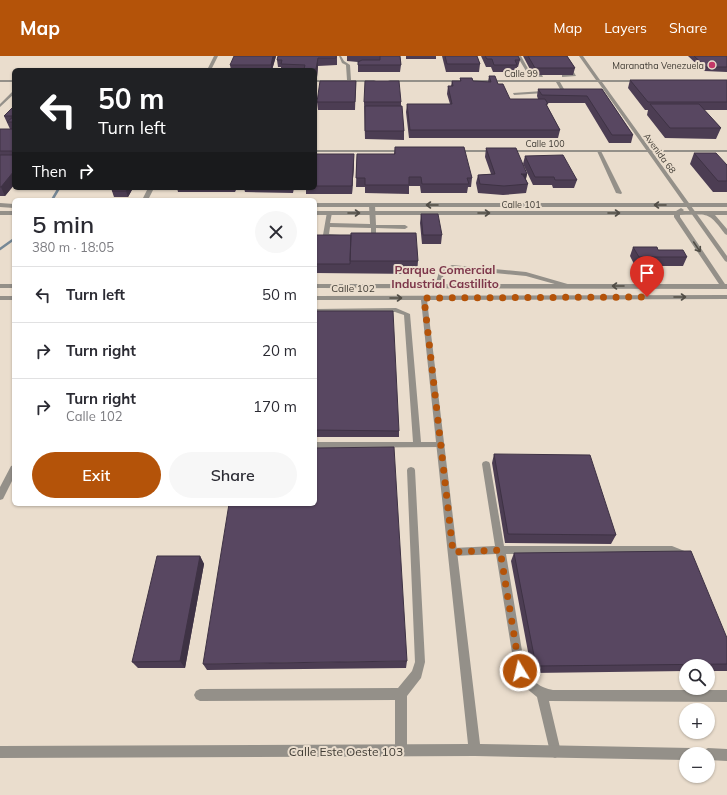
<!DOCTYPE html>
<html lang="en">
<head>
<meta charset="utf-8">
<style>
  :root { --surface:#fff; --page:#f7f7f7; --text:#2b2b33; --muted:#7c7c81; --line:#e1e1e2; --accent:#b45309 }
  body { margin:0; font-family:Mulish,sans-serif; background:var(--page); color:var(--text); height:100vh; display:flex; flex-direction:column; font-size:15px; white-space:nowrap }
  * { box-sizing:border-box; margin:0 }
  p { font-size:13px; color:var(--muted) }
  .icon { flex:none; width:22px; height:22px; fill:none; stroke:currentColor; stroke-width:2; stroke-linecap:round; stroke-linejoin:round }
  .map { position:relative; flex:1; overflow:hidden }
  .sheet { position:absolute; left:12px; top:142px; width:305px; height:308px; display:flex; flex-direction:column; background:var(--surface); border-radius:6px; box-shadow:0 1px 3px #0004 }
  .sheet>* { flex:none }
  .hud { position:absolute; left:12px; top:12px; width:305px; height:122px; border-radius:6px; box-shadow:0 1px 3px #0004; background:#202124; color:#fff; overflow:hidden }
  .buttons { position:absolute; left:679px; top:603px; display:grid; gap:8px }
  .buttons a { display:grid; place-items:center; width:36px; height:36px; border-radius:50%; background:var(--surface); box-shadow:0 1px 3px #0004; font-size:20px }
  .pin { position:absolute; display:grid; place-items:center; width:34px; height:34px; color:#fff; margin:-41px -17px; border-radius:50% 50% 50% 0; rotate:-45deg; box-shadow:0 0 4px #0007 }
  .pin .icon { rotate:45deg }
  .me { position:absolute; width:44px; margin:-22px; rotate:351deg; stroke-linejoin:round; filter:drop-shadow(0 0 3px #0008) }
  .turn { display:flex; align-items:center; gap:14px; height:84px; padding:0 20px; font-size:18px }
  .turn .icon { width:52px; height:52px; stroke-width:2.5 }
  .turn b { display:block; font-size:28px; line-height:34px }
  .then { display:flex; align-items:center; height:38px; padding:0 20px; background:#0003; gap:8px; font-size:15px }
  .round { display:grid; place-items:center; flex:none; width:42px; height:42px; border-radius:21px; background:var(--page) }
  .head { display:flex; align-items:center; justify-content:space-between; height:68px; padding:0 20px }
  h1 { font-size:24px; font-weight:600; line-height:30px }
  .button { display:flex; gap:8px; margin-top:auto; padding:8px 20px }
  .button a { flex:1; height:46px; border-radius:24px; background:var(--accent); color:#fff; font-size:16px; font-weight:600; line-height:46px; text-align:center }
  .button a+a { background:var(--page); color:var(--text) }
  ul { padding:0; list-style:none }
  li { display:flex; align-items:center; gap:12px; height:56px; padding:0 20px; border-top:1px solid var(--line) }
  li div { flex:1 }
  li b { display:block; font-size:15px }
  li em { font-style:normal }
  header { display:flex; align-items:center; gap:24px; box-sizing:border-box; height:56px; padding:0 20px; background:var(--accent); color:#fff }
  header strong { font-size:19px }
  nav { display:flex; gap:22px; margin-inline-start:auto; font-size:14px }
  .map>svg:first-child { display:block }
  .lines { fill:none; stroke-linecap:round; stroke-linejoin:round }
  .stream { stroke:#768896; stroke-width:2.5 }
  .lane { fill:#949089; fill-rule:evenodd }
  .street { fill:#949089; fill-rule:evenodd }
  .wall { fill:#4c3d53 }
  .shaded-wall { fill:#3e3244 }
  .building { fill:#584761; stroke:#3e3244 }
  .oneway { stroke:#514d46 }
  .route { stroke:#b45309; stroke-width:7; stroke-dasharray:0 12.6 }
  .poi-dot { fill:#c43868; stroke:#eaddcd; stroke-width:1.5 }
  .labels { text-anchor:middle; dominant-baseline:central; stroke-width:4; stroke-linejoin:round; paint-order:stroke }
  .far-poi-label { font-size:9px; fill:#403c35; stroke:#eaddcd; text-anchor:end }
  .far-street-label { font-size:9px; fill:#403c35; stroke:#eaddcd }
  .street-label { font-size:10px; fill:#403c35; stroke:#eaddcd }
  .far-district-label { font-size:12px; font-weight:bold; fill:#7d364a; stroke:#eaddcd }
  .near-street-label { font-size:12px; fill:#403c35; stroke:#eaddcd }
</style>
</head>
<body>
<header>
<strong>Map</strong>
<nav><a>Map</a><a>Layers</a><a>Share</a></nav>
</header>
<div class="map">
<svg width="727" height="739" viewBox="0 0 727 739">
  <rect width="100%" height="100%" fill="#eaddcd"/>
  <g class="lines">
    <path class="stream" d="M52,144L59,132
      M0,193L14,183"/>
    <path class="lane" d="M214,0H218L211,14H207Z
      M339,0H341L344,5L350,9L351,24H374L376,25L374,26H315V24H347L346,9L342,7Z
      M517,0H521L531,18L542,19L543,21L529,20Z
      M561,0H565L576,20L562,21V19L572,18Z
      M579,0H583L600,24H641L640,26H602L727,200V206L725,205L598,26H560L564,33L560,36L514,39L513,37L558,34L560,33L556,26H390L388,25L390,24H596Z
      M0,24H14V26H0Z
      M597,94L601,95L622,137L621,138L616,137L597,95Z
      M148,132H154L148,144H142Z
      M372,147L375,149L376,169H405L408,171L405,173L376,172V180L367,182L364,180L371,178V172L330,171L329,178L340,179V181H326L323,179L327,156L332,157L330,167L370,168L369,149Z
      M452,209L526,216L571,229L572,230L569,232L526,220L453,213L444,218L440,231H436L435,230L439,216Z
      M396,252L410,258L421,386H441L444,387L445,389L444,391L315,392V386H413L404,259L395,256L315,257V253Z
      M486,405L489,406L490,408L504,490H672L687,496L689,499L687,502L684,503L672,498H506L525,613C532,625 540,632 553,634H727V646L549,645L561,696L559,700L555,702L551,700L537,641L526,632L515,615L496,498L453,500L450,499L448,496L450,493L453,492L495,490L482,408L483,406Z
      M14,409V421L3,443L0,444V431L11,410Z
      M411,411L414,412L415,414L425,606L421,622L407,640V695L405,699L401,701L397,699L395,695V644L200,645L196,643L194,639L196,635L200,633L398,632L412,615L415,606L407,414L408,412Z"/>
    <path class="street" d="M13,35H14V38L0,51V48Z
      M315,94H404L406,95L404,96H315Z
      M454,94H496L498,95L496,96H456L454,95Z
      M506,94H727V96H508L506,95Z
      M0,147L14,148V152L0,151Z
      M315,147H727V151H315Z
      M681,152L684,154L683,155H727V159H715L727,173V179L725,178C707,154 708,159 680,159V161L725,228H727V233L315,232V228H719L674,161V159H315V155H676Z
      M0,155H14V159H0Z
      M0,228H14V232H0Z
      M727,239V243L427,244L480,688L691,692L695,694L697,698H686V704L475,700L0,702V690L468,688L421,244H315V240Z
      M0,240H14V244H0Z
      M708,692L727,693V705L708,704V698H702L704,694Z"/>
  </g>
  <path class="wall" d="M276,0L272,14H231L230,9Z
    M278,0H337V9L318,10L317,21H315V14H281V11H278L277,4Z
    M347,0H400L401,9L400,16H358V6L347,5Z
    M406,0H436V3H406Z
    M442,0H477L480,8L479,16H446Z
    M481,0H518L520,4L518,11H517L516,16H493L491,11H486Z
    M523,0H567L575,12L573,19H533Z
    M688,0H727V16L704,15Z
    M489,20L498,28L510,43H538L537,40L538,33H602L633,79L631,87H609L585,47H547V50L560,74L558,82H409L406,56L407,48H450L447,38L448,30H451L452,25H460V22L473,25L488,26Z
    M630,24H727V54H704L721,72L716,83L665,82L647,59L648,54H645L628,32Z
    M356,25L355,54H318L317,46Z
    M364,46H401V50L404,75V84L365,83Z
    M14,50V129L5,140H0V73H10L4,60Z
    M395,91L472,122L471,131H468L467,137H421L420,130H409V138L365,137V131H356L357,98H394Z
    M486,92L527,118L526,123L528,128L526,137L503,139L478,137L476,127L478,119L491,118L485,101Z
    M694,97L727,109V136H713L690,108Z
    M315,98L354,107L352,138H306V132H315Z
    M525,100L577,124L574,132H553L552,129H533L523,108Z
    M133,132L128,141H114L112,135Z
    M177,132H237L235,136H178Z
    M244,132H294L293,137L245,136Z
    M421,158L442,179L441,188H422L420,167Z
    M315,179L418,205L417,218L315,217Z
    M633,191L658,194L687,201L683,210H635L630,200Z
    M315,255L399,375V381H315Z
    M494,398L616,479L611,488L505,487L492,407Z
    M514,497L727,608V615H708V610H686V615L532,617L511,505Z
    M200,500L204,508L185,612H138L132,606Z
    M407,605L406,612L207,614L203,608Z"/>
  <path class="shaded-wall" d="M273,0H276L272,14H271V9Z
    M318,2V10L317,21L316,13Z
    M354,98V107L352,138V130Z
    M14,115V129L5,140L1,131Z
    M521,118H527L525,126Z
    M128,132H133L128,141L126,135Z
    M200,500L204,508L185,612L180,605Z"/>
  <path class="building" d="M234,0H273L271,9H230Z
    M278,0H336V2H318L316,13H304L305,9L281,8L282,4H277Z
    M380,0H400L401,9H358V6L362,4H380Z
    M445,0H477L480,8H447Z
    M485,0H518L520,4H515L517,9H494L492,3H487Z
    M528,0H567L575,12H535Z
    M694,0H727V11H706Z
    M489,20H495L498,28H503L510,43H545L548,48H546L560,74H410L407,48H452L448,30H453L452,25H461L460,22H472L473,25L491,26Z
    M630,24H727V46H648Z
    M320,25H356L355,46H317Z
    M365,25H399L401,46H364Z
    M538,33H602L633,79H612L587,40L542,39Z
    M650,48H699L721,72H670Z
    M14,50V66H7L14,60H4Z
    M365,50H402L404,75H365Z
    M0,73H14V95H0Z
    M395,91H464L472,122H467L469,128H422L421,121H409V129H365V122H356L357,98H395Z
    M486,92H516L527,118H521L523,119L528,128L504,130L480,128L478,119L495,118Z
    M694,97H716L727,109V125H718Z
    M315,98H354L352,130H315Z
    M0,99H14V115L1,131H0Z
    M563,99L577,124H555L554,121H535L525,100Z
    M114,132H128L126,135H112Z
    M421,158H438L442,179H423Z
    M351,177H416L418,205H350Z
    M315,179H351L350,208H315Z
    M633,191H657L658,194H683L687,201H639Z
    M315,255H393L399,375L315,374Z
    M394,391L407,605L203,608L229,448H315V392Z
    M494,398L590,399L616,479L508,478Z
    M691,495L727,582V608L536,610L514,497Z
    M157,500H200L180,605L132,606Z"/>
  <defs><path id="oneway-shaft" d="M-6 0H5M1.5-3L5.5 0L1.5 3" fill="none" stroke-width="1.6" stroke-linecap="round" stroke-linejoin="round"/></defs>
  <g class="oneway">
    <use href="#oneway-shaft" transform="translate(432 149) rotate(180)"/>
    <use href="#oneway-shaft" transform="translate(660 149) rotate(180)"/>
    <use href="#oneway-shaft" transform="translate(354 157)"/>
    <use href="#oneway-shaft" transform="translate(484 157)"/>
    <use href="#oneway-shaft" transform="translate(614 157)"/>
    <use href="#oneway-shaft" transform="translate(697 191) rotate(56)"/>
    <use href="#oneway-shaft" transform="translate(618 230) rotate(180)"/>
    <use href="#oneway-shaft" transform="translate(680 241)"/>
    <use href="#oneway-shaft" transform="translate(396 242)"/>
  </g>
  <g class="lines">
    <path class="route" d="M520,615L500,494L453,496L424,242L647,241"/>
  </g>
  <circle class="poi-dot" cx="712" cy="9" r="4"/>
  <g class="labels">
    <g class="far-poi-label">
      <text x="704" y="9">Maranatha Venezuela</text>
    </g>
    <g class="far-street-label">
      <text x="521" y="17">Calle 99</text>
      <text x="545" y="87">Calle 100</text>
      <text transform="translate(660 97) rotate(54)">Avenida 68</text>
      <text x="521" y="148">Calle 101</text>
    </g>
    <g class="street-label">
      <text x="353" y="232">Calle 102</text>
    </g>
    <g class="far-district-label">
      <text x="445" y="213">Parque Comercial<tspan x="445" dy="14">Industrial Castillito</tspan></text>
    </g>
    <g class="near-street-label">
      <text x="346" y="695">Calle Este Oeste 103</text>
    </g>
  </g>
</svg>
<div class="buttons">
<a><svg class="icon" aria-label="search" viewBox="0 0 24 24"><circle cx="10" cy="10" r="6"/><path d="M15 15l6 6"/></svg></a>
<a>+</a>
<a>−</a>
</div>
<div class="pin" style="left:647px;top:241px;background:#d93025"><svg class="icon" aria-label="arrive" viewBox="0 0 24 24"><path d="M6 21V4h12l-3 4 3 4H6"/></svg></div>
<svg class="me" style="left:520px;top:615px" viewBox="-20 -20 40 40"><circle r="17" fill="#b45309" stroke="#fff" stroke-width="3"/><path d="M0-11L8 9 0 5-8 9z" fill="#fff"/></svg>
<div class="hud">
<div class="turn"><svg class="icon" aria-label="left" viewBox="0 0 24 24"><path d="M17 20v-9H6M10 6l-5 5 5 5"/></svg><div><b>50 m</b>Turn left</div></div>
<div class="then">Then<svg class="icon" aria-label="right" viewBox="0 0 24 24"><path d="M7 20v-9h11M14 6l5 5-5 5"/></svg></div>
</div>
<section class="sheet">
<div class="head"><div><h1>5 min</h1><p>380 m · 18:05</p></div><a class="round"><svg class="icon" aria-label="close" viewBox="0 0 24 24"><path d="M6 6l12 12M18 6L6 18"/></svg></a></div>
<ul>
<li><svg class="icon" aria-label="left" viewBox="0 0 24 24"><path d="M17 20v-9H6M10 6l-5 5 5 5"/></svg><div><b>Turn left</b></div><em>50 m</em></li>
<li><svg class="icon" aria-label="right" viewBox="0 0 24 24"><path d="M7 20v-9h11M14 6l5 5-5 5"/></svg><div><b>Turn right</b></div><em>20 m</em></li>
<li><svg class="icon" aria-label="right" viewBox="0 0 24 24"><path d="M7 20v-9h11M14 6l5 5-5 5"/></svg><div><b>Turn right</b><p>Calle 102</p></div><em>170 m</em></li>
</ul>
<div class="button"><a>Exit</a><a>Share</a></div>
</section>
</div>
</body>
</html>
